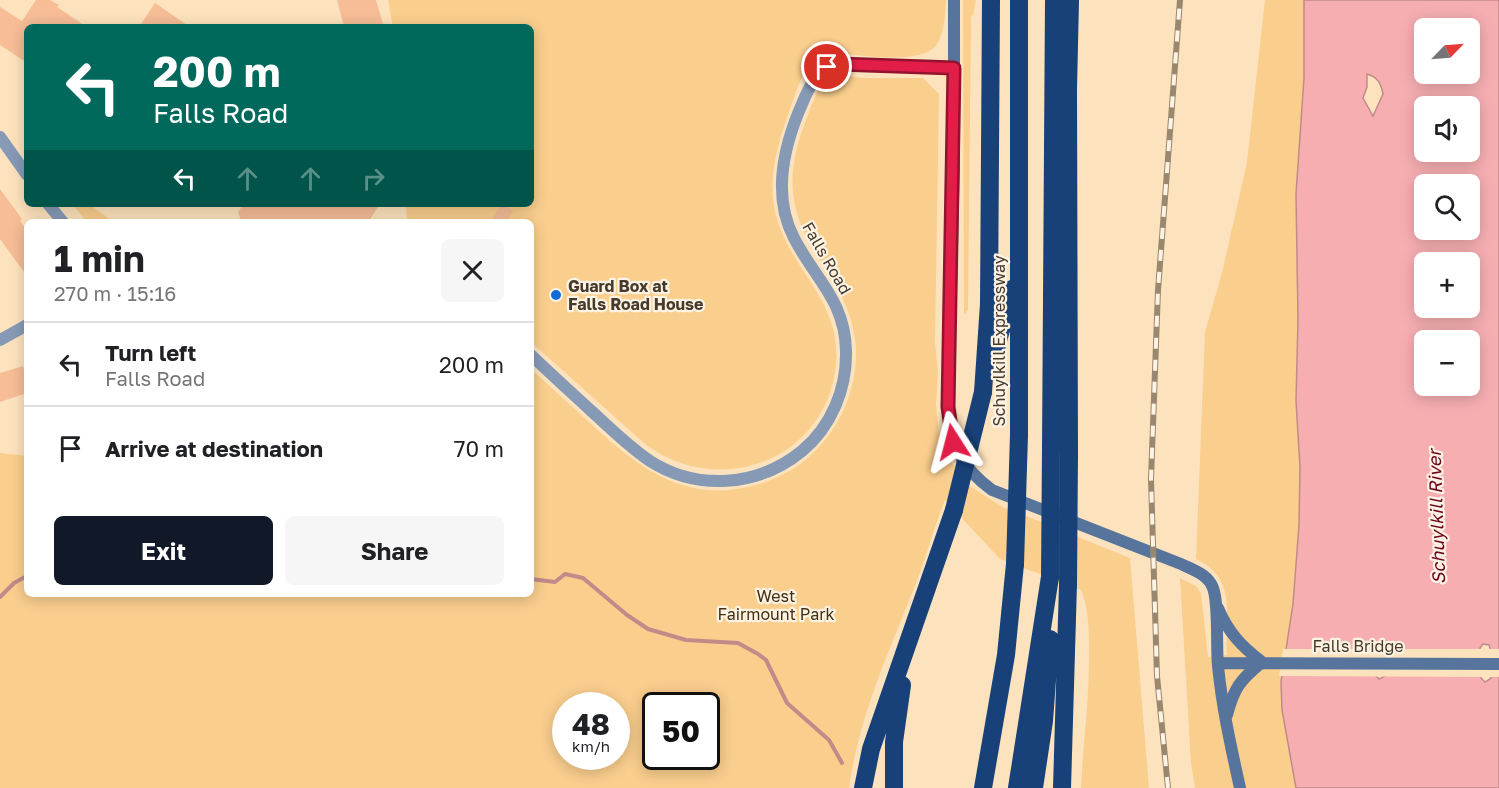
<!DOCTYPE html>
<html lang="en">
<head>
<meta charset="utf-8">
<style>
  :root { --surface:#fff; --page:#f6f6f6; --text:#202124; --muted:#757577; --line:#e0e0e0; --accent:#111827 }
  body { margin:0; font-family:"Golos Text",sans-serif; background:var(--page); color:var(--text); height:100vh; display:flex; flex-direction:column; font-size:22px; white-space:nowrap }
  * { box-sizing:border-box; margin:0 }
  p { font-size:20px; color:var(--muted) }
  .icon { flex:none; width:33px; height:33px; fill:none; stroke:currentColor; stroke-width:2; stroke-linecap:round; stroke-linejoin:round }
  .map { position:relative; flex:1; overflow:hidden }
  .sheet { position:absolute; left:24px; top:219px; width:510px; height:378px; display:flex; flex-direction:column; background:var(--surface); border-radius:9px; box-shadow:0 3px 15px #0003 }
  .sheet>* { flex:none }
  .top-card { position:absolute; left:24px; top:24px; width:510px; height:183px; border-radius:9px; box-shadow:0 3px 15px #0003; background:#00695c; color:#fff; overflow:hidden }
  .needle { width:39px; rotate:65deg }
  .buttons { position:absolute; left:1414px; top:18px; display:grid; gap:12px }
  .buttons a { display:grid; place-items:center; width:66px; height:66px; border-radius:9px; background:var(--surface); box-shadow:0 3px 15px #0003; font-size:30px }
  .speed { position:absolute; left:552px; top:692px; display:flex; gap:12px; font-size:30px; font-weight:700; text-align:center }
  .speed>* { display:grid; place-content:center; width:78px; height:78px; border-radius:50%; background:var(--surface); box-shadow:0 3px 15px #0003; line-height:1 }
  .speed small { font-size:15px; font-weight:400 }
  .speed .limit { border:3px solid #111; border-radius:9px; background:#fff; color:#111 }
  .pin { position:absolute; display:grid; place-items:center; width:51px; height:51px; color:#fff; margin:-26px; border:3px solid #fff; border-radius:50%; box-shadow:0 2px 6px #0007 }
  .me { position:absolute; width:66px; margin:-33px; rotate:351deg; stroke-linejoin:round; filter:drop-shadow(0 0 4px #0008) }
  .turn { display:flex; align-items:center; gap:21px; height:126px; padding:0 30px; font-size:27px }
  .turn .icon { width:78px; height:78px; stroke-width:2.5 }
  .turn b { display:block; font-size:42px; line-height:51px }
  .lanes { display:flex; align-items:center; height:57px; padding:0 30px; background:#0003; justify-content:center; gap:30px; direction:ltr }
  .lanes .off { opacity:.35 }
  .round { display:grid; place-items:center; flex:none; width:63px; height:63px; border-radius:9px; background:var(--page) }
  .headline { display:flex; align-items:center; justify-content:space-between; height:102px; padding:0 30px }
  h1 { font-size:36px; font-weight:700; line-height:45px }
  .button { display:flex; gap:12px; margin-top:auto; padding:12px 30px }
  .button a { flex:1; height:69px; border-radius:9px; background:var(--accent); color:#fff; font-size:24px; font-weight:700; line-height:69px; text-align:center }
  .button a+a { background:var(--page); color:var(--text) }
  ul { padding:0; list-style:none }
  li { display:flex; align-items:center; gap:18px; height:84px; padding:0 30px; border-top:2px solid var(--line) }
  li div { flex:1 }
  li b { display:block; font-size:22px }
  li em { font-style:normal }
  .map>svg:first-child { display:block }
  .green { fill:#face8d; fill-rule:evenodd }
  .water { fill:#f6aeb1; stroke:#c18b89; stroke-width:1.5; fill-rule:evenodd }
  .pier { fill:#fde3bd }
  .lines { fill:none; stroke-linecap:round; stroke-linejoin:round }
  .stream { stroke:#c18b89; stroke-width:4 }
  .building { fill:#f6bd96 }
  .street { stroke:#869ab6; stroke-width:12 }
  .secondary { stroke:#57749c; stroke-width:12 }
  .highway { stroke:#174178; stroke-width:18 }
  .rail-casing { stroke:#99876e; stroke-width:6 }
  .rail { stroke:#fdf3e4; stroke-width:4; stroke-dasharray:11; stroke-linecap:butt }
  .highway-bridge { stroke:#174178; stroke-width:18 }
  .route-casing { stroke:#92132f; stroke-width:15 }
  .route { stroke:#e11d48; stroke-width:10 }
  .poi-dot { fill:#116dd6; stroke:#fdf3e4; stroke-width:2 }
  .labels { text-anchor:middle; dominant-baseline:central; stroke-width:4.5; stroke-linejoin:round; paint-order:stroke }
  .street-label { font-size:16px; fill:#453a2b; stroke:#fdf3e4 }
  .poi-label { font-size:16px; font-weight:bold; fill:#453a2b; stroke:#fdf3e4; text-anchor:start }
  .park-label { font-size:16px; fill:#422f0f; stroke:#fdf3e4 }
  .water-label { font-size:18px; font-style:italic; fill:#6d011e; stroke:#fdf3e4 }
</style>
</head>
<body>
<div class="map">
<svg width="1499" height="788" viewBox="0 0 1499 788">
  <rect width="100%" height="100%" fill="#fde3bd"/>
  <path class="green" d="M388,0H946C945,15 945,31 937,44C924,63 875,57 855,55C844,54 828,49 819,55C807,62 802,77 797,89C785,124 770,160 773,198C779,264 842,294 836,364C827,460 719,500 645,444L531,342V222H407L406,204H531V27H393Z
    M963,0H976L973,15L971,16L968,310L964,315Z
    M1265,0H1304V78L1296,194L1298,320L1296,401L1300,467L1299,525L1293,604L1281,682L1282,710L1296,788H1195L1191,763L1180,578L1196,586L1201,593L1208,657L1227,655C1224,618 1239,579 1196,559L1205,332L1222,273L1247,162Z
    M839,74L861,78H923L939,94L935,343L938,372L936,404L938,428L945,451L959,475L971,487L1001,506L1130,558L1149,788H1081C1083,745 1089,702 1089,658C1089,635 1090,612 1081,590L1000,559L945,500C934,527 927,555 916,583C889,652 860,713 849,788H0V453L27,456V594H531V369C551,387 571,406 591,424C637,466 681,502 748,487C771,482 794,471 811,455C841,427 857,389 856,349C854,314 838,287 819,258C775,193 793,149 821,83ZM566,705H616V756H566ZM656,705H706V756H656Z
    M72,204H96L94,208L114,222H87Z"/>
  <path class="water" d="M1304,0H1499V788H1296L1282,710L1281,682L1293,604L1299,525L1300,467L1296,401L1298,320L1296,194L1304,78ZM1425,28H1470V74H1425ZM1367,74C1378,77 1381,84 1383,94L1373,116L1363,98L1367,87ZM1425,106H1470V152H1425ZM1425,184H1470V230H1425ZM1425,262H1470V308H1425ZM1425,340H1470V386H1425ZM1380,641L1384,645L1385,676L1379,679L1375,675V645ZM1483,644L1489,645L1490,648L1491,678L1485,682L1481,678L1480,648Z"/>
  <path class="pier" d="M1283,649H1378V674L1379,676L1382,675L1381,649H1483L1484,677L1279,676Z
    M1487,649H1499V677H1488Z"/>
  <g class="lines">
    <path class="stream" d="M531,579L555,582L565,574L583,578L627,615L648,629L686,640L738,643L758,654L766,660L787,703L829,740L842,763
      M0,597L14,583L27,576"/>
  </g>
  <path class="building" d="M36,0H50L59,5L57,7L87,27H27V63L0,45V7L22,21Z
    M337,0H376L384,27H344Z
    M155,3L190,27H139Z
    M0,189L22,219L20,221L27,230V276L0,239Z
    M244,204H380L368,222H245L240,218L238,212Z
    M502,204L513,211L506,222H490Z
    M23,366L24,370H27V393L0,402V373Z"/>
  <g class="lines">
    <path class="street" d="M0,137L27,175
      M48,204L63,222
      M0,340L27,325
      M531,355C553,376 575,396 598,417C614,432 631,448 650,461C697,491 758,487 802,451C831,427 847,389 846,351C845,300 815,279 794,238C773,198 783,150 799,111C807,93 813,73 832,65L954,67"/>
    <path class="secondary" d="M954,0V166L948,407C950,445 962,468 992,490L1181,564C1193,570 1208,574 1213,588C1219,604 1216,646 1218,666C1222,707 1231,747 1240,788
      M1218,608C1228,632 1241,646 1262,662
      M1218,663L1499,664
      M1227,715C1234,688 1240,680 1262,662"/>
    <path class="highway" d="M994,356L1012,289
      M983,392L989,304L991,0
      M1019,435V0
      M1051,448L1054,0
      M1069,455L1068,89L1070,0
      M863,788L871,749L954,510
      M894,788V742L902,685
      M983,788L1006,655L1015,564
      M1017,788L1050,577
      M1034,788L1044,721L1050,639
      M1062,788L1068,584"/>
    <defs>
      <path id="rail" d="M1168,788L1157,676L1151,479L1158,290L1180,0"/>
    </defs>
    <use href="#rail" class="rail-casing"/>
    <use href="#rail" class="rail"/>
    <path class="highway-bridge" d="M954,510L983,392
      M1015,564L1019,435
      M1050,577L1051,448
      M1068,584L1069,455"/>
  </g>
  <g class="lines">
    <defs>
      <path id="route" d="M827,67L838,64L954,68L948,407L953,442"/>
    </defs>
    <use href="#route" class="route-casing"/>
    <use href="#route" class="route"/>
  </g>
  <circle class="poi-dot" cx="556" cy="295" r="6"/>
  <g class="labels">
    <g class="street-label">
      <text transform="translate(827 258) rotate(60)">Falls Road</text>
      <text transform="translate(999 341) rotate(-90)">Schuylkill Expressway</text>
      <text x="1358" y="646">Falls Bridge</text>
    </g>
    <g class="poi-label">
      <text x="568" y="286">Guard Box at<tspan x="568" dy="18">Falls Road House</tspan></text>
    </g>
    <g class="park-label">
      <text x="776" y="596">West<tspan x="776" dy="18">Fairmount Park</tspan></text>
    </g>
    <g class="water-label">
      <text transform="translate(1436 517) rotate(-92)">Schuylkill River</text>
    </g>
  </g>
</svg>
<div class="buttons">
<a><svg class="needle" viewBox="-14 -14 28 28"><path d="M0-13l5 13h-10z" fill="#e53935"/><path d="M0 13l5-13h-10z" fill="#757577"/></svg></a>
<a><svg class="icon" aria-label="sound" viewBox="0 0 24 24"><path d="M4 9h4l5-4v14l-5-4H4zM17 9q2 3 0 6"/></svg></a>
<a><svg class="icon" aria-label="search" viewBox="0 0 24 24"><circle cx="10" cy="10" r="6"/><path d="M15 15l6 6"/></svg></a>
<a>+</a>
<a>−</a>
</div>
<div class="speed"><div>48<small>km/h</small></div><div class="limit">50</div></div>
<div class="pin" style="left:827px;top:67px;background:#d93025"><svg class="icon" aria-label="arrive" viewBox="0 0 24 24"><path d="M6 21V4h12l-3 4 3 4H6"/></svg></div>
<svg class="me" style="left:953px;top:442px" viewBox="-20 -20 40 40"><path d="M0-17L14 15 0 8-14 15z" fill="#e11d48" stroke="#fff" stroke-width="4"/></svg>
<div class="top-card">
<div class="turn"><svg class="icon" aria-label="left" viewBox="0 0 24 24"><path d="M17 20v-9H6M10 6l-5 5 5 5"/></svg><div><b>200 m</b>Falls Road</div></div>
<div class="lanes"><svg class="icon" aria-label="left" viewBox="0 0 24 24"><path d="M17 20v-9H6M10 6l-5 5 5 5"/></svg><svg class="icon off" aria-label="ahead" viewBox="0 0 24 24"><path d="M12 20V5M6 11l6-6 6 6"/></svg><svg class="icon off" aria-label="ahead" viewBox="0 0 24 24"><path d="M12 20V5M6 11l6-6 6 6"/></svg><svg class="icon off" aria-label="right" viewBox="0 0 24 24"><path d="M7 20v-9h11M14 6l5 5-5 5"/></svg></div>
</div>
<section class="sheet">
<div class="headline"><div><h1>1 min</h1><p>270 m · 15:16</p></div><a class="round"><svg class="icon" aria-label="close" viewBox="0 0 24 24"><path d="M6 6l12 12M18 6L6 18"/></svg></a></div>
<ul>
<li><svg class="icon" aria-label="left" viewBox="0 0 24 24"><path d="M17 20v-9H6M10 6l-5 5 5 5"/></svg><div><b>Turn left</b><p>Falls Road</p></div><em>200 m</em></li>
<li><svg class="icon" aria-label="arrive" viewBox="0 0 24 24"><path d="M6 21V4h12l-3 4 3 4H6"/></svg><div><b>Arrive at destination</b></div><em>70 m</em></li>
</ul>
<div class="button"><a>Exit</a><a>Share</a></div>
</section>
</div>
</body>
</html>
